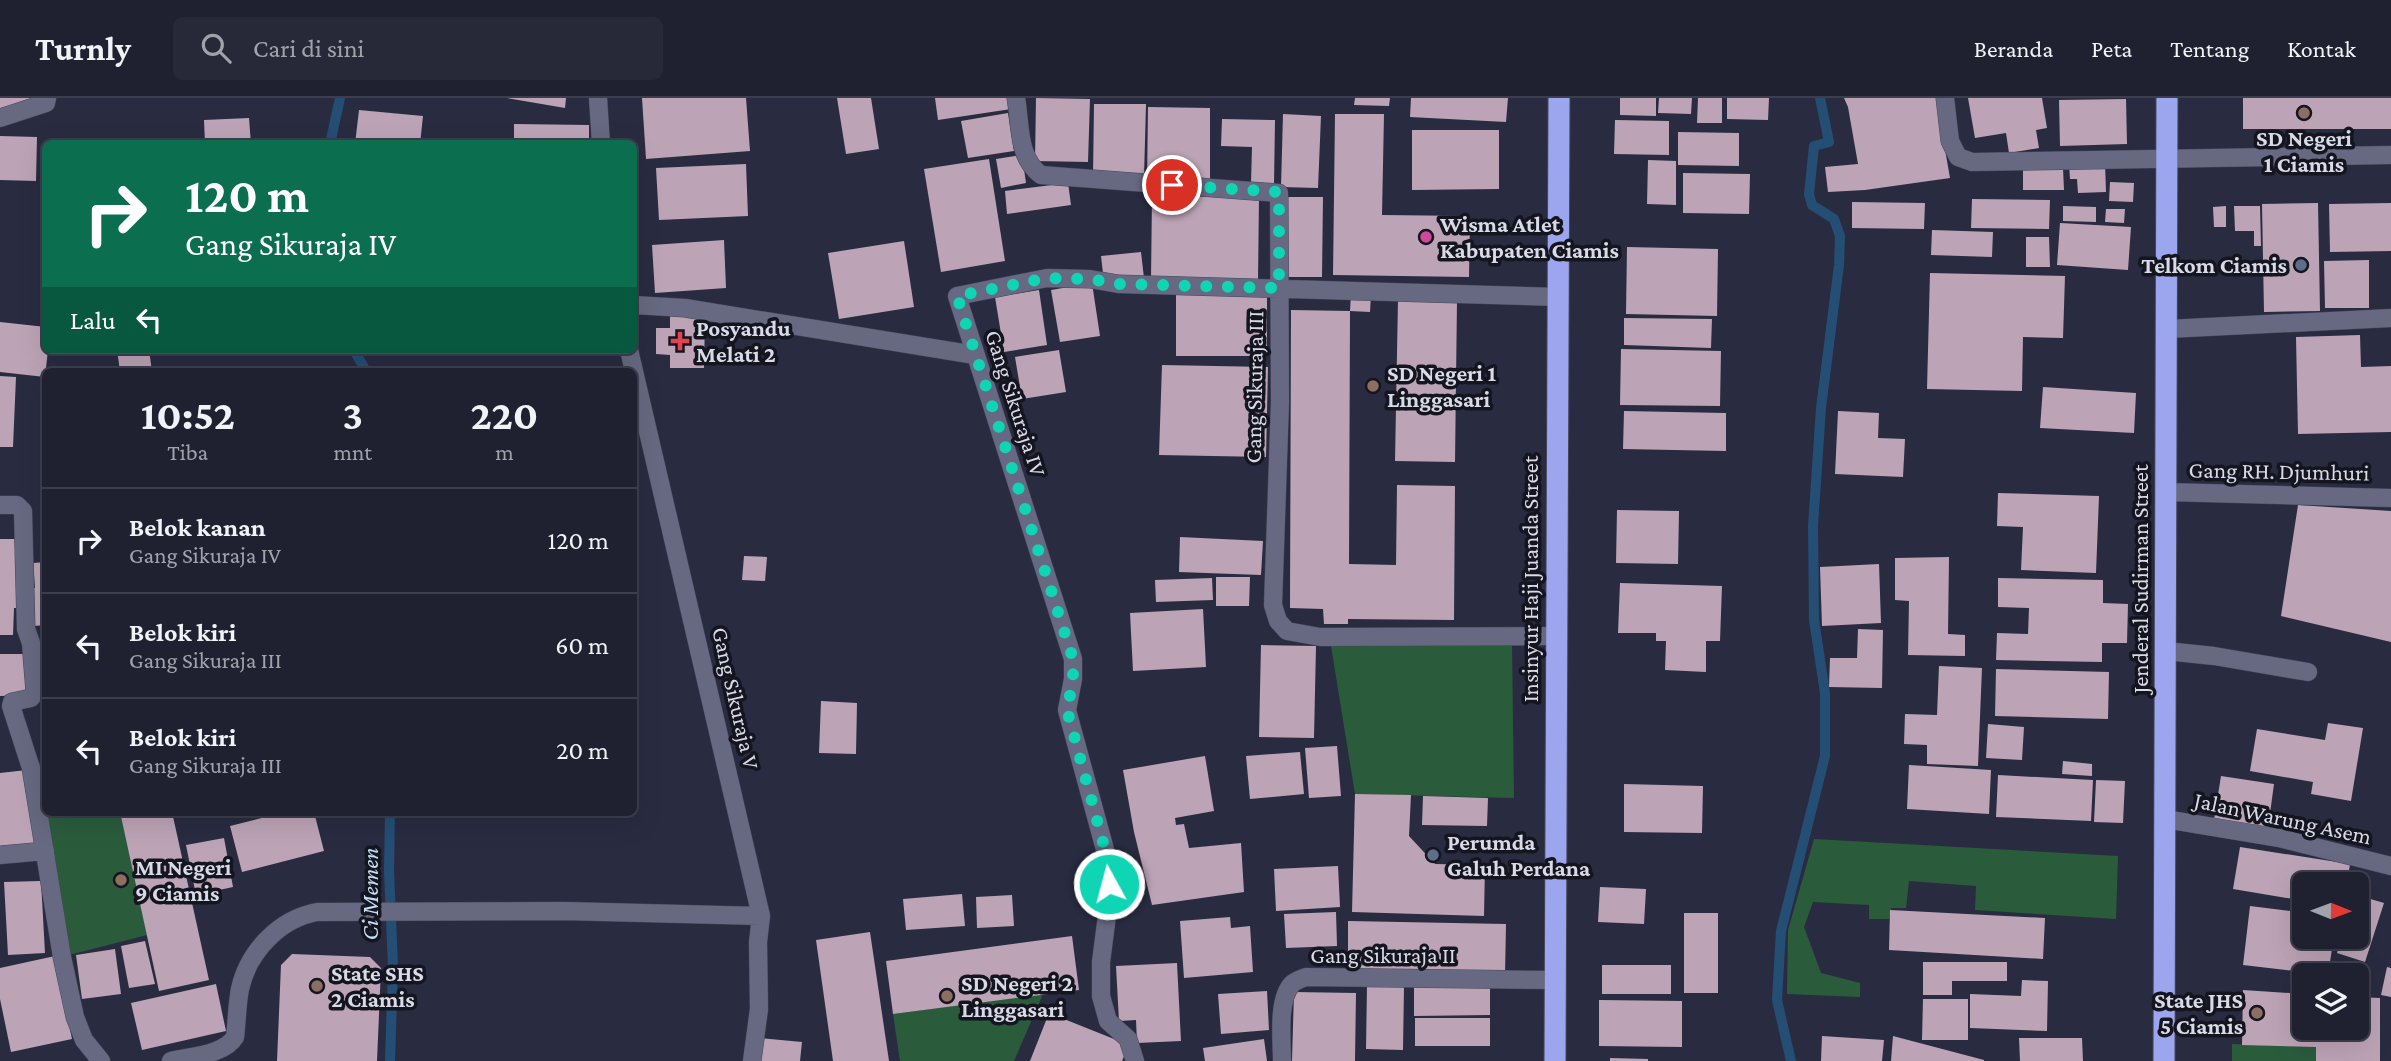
<!DOCTYPE html>
<html lang="id">
<head>
<meta charset="utf-8">
<style>
  :root { --surface:#1f2131; --page:#272939; --text:#f1f3f6; --muted:#a1a3ab; --line:#3c3e4d }
  body { margin:0; font-family:"Crimson Pro",serif; background:var(--page); color:var(--text); height:100vh; display:flex; flex-direction:column; font-size:26px; white-space:nowrap }
  * { box-sizing:border-box; margin:0 }
  p { font-size:23px; color:var(--muted) }
  .icon { flex:none; width:38px; height:38px; fill:none; stroke:currentColor; stroke-width:2; stroke-linecap:round; stroke-linejoin:round }
  .map { position:relative; flex:1; overflow:hidden }
  .panel { position:absolute; left:42px; top:270px; width:595px; height:448px; display:flex; flex-direction:column; background:var(--surface); border-radius:10px; box-shadow:0 7px 28px #0002,0 0 0 2px var(--line) }
  .panel>* { flex:none }
  .guide { position:absolute; left:42px; top:42px; width:595px; height:214px; border-radius:10px; box-shadow:0 7px 28px #0002,0 0 0 2px var(--line); background:#0b6e4f; color:#fff; overflow:hidden }
  .needle { width:46px; rotate:91deg }
  .fabs { position:absolute; left:2292px; top:774px; display:grid; gap:14px }
  .fabs a { display:grid; place-items:center; width:77px; height:77px; border-radius:10px; background:var(--surface); box-shadow:0 7px 28px #0002,0 0 0 2px var(--line); font-size:35px }
  .pin { position:absolute; display:grid; place-items:center; width:60px; height:60px; color:#fff; margin:-30px; border:4px solid #fff; border-radius:50%; box-shadow:0 2px 7px #0007 }
  .me { position:absolute; width:77px; margin:-38px; rotate:353deg; stroke-linejoin:round; filter:drop-shadow(0 0 5px #0008) }
  .turn { display:flex; align-items:center; gap:24px; height:147px; padding:0 28px; font-size:32px }
  .turn .icon { width:91px; height:91px; stroke-width:2.5 }
  .turn b { display:block; font-size:49px; line-height:60px }
  .then { display:flex; align-items:center; height:66px; padding:0 28px; background:#0003; gap:14px; font-size:26px }
  .eta { display:flex; justify-content:space-evenly; align-items:center; height:119px; text-align:center }
  .eta b { font-size:42px; font-weight:700; line-height:49px }
  ul { padding:0; list-style:none }
  li { display:flex; align-items:center; gap:21px; height:105px; padding:0 28px; border-top:2px solid var(--line) }
  li div { flex:1 }
  li b { display:block; font-size:26px }
  li em { font-style:normal }
  header { display:flex; align-items:center; gap:42px; box-sizing:border-box; height:98px; padding:0 35px; background:var(--surface); border-bottom:2px solid var(--line) }
  header strong { font-size:33px }
  nav { display:flex; gap:38px; margin-inline-start:auto; font-size:24px }
  .search { width:490px; height:63px; background:var(--page); display:flex; align-items:center; gap:18px; box-sizing:border-box; padding:0 24px; border-radius:10px; color:var(--muted); font-size:26px }
  .map>svg:first-child { display:block }
  .green { fill:#2a5c3c }
  .lines { fill:none; stroke-linecap:round; stroke-linejoin:round }
  .stream { stroke:#254e75; stroke-width:10 }
  .building { fill:#bca4b6 }
  .lane-casing { stroke:#454759; stroke-width:19 }
  .street-casing { stroke:#454759; stroke-width:19 }
  .highway-casing { stroke:#454759; stroke-width:23 }
  .lane { stroke:#666981; stroke-width:18 }
  .street { stroke:#666981; stroke-width:18 }
  .highway { stroke:#9ca6ef; stroke-width:21 }
  .route { stroke:#0fd5b4; stroke-width:12; stroke-dasharray:0 21.6 }
  .education-dot { fill:#8d6e63; stroke:#14151e; stroke-width:2.5 }
  .hotel-dot { fill:#d1479c; stroke:#14151e; stroke-width:2.5 }
  .service-dot { fill:#5c6f8a; stroke:#14151e; stroke-width:2.5 }
  .health-dot { fill:#e0444e; stroke:#14151e; stroke-width:2.5 }
  .labels { text-anchor:middle; dominant-baseline:central; stroke-width:7; stroke-linejoin:round; paint-order:stroke }
  .poi-label { font-size:23px; font-weight:bold; fill:#d8dae8; stroke:#14151e; text-anchor:start }
  .street-label { font-size:23px; fill:#d8dae8; stroke:#14151e }
  .water-label { font-size:24px; font-style:italic; fill:#c4ddf6; stroke:#14151e }
</style>
</head>
<body>
<header>
<strong>Turnly</strong>
<div class="search"><svg class="icon" aria-label="search" viewBox="0 0 24 24"><circle cx="10" cy="10" r="6"/><path d="M15 15l6 6"/></svg>Cari di sini</div>
<nav><a>Beranda</a><a>Peta</a><a>Tentang</a><a>Kontak</a></nav>
</header>
<div class="map">
<svg width="2391" height="963" viewBox="0 0 2391 963">
  <rect width="100%" height="100%" fill="#292c41"/>
  <path class="green" d="M1512,545L1514,700L1355,696L1331,548Z
    M45,664L46,714H120L147,837L69,857L36,666Z
    M1814,741L2118,758L2116,821L1975,812L1976,788L1909,783L1906,810H1891L1889,821H1869V807L1813,804L1804,829L1821,875L1860,885V899L1787,896L1788,832Z
    M1043,896L1014,963H900L893,916Z
    M2232,946L2316,949V963H2232Z"/>
  <g class="lines">
    <path class="stream" d="M330,46L340,0
      M354,252L366,273
      M390,963L393,869L389,773L390,714
      M1791,963L1777,902L1781,833L1825,658V595L1814,522L1813,428L1821,310L1839,167L1840,138L1834,121L1812,107L1809,96L1814,48L1829,44L1820,0"/>
  </g>
  <path class="building" d="M0,0H36V1L0,11Z
    M507,0H566L565,10Z
    M642,0H746L750,53L646,61Z
    M837,0H871L879,51L846,56Z
    M935,0H1016L1018,10L938,22Z
    M1036,0L1090,1L1088,64L1035,63Z
    M1355,0H1390L1389,8L1354,7Z
    M1411,0H1508L1506,24L1410,19Z
    M1620,0H1656V18L1620,17Z
    M1659,0H1692L1691,16L1658,15Z
    M1698,0H1722V25H1697Z
    M1727,0H1769L1768,22L1727,21Z
    M1844,0H1936L1950,80L1865,92L1828,94L1825,69L1858,66L1848,9Z
    M1968,0H2042L2047,30L2036,32L2039,50L2009,55L2006,35L1975,40Z
    M2243,0H2391V31H2243Z
    M2126,1L2127,46L2060,48L2059,2Z
    M1094,6H1146L1144,79L1093,78Z
    M1148,9L1210,10V85H1147Z
    M359,12L423,18L420,46H355Z
    M1008,15L1014,53L968,60L961,23Z
    M1283,16L1321,18L1318,90L1281,89Z
    M1335,16H1384L1382,117L1470,118L1469,179L1333,177Z
    M249,20L251,46H205L204,22Z
    M1222,21L1275,22L1274,86L1251,85L1252,49L1221,48Z
    M1615,22L1669,23V57L1614,56Z
    M514,26L589,27V46H514Z
    M1412,32H1499V91L1412,92Z
    M1678,34L1739,35V68L1678,67Z
    M0,38L37,39L36,83L0,82Z
    M1022,57L1026,85L1001,90L996,61Z
    M989,61L1005,163L941,174L924,71Z
    M1648,62L1676,63V107L1647,106Z
    M2105,64L2106,94L2078,95L2077,81H2070L2069,65Z
    M746,66L748,118L659,122L656,70Z
    M2063,70L2064,92H2023V71Z
    M1683,75L1750,76L1749,116L1683,115Z
    M2110,84L2134,85L2133,104L2109,103Z
    M1068,85L1071,107L1007,116L1005,93Z
    M1152,98L1259,99L1258,183L1151,182Z
    M1284,99H1323L1322,179H1283Z
    M1972,101L2050,102L2049,131L1971,130Z
    M1852,104L1925,105L1924,131L1852,130Z
    M2318,105L2320,213L2264,214L2262,106Z
    M2391,105V153L2330,154L2329,106Z
    M2063,108L2096,109V124L2063,123Z
    M2226,108V129H2214L2213,109Z
    M2234,108H2260L2261,148H2254V133H2235Z
    M2106,111H2125L2124,125L2105,124Z
    M2060,125L2131,129L2128,172L2057,167Z
    M1932,132L1993,134L1992,159L1931,157Z
    M2026,139H2049L2050,169H2026Z
    M724,142L726,190L655,195L652,147Z
    M904,143L914,209L839,221L828,155Z
    M1627,149L1718,151L1717,218L1626,216Z
    M1141,154L1144,180L1104,184L1101,158Z
    M2369,162V210H2325L2324,163Z
    M1930,175L2065,178L2063,240L2023,239L2022,293L1927,291Z
    M1092,185L1100,238L1060,244L1051,192Z
    M1039,192L1047,247L1004,254L995,199Z
    M1176,193H1267V258H1176Z
    M1351,196L1371,197L1370,214L1350,213L1349,466L1396,467L1397,387L1455,388L1454,522L1348,521V526H1324L1323,511L1290,510L1291,212L1350,213Z
    M1398,201L1457,202L1455,364L1395,363Z
    M670,217H705L704,270H670V257L656,256V230H670Z
    M1624,220L1712,221L1711,250L1624,247Z
    M0,224L46,229V252H48L45,279L0,274Z
    M2360,237L2361,269L2391,268V334L2298,336L2296,239Z
    M1621,251L1721,253L1720,308L1620,307Z
    M117,252H149L152,273H120Z
    M1059,252L1066,294L1022,301L1015,259Z
    M1162,267L1268,269L1266,359L1159,357Z
    M0,278L16,279L13,349H0Z
    M2043,289L2136,295L2134,335L2040,330Z
    M1624,313L1726,315V353L1623,351Z
    M1838,313L1879,315L1878,340L1905,341L1903,379L1835,376Z
    M1998,395L2099,398L2096,475L2021,472L2023,429L1997,428Z
    M2298,407L2391,413V544L2281,518Z
    M1617,412L1679,413L1678,466L1616,465Z
    M1180,439L1263,443L1261,477L1179,474Z
    M0,441H19V510H14L13,537H0Z
    M744,458L767,459L765,483L742,482Z
    M1949,459L1948,536L1965,537V558L1908,557L1909,503L1895,502V460Z
    M46,464V527L33,528L30,490H35L33,465Z
    M1879,466L1881,525L1822,528L1820,469Z
    M1216,479H1250L1249,508H1216Z
    M1212,480L1213,502L1156,504L1155,482Z
    M1998,480L2103,482V505L2128,506L2127,545H2102V564L1996,562L1997,535L2028,536L2029,510L1998,509Z
    M1620,485L1722,488L1720,543H1706V574L1665,572L1666,543H1656V535H1618Z
    M1203,511L1206,569L1133,573L1130,515Z
    M1858,531L1883,532L1882,590L1829,589L1830,560H1857Z
    M1261,547L1316,548L1314,640L1259,639Z
    M0,556H27L28,597L0,598Z
    M1939,568L1982,570L1978,668L1927,666V647L1904,646L1905,616L1937,617Z
    M1996,571L2109,574L2108,621L1995,618Z
    M821,603L857,605L856,656L819,655Z
    M2328,625L2363,630L2351,703L2311,696L2313,684L2250,673L2257,631L2325,642Z
    M1988,626L2024,629L2022,662L1986,660Z
    M1337,648L1341,698L1309,700L1305,650Z
    M1300,654L1304,696L1250,701L1246,658Z
    M1205,658L1214,713L1175,720L1176,727L1184,726L1189,750L1241,745L1244,794L1152,807L1134,734L1123,672Z
    M2063,663L2092,666V678L2062,676Z
    M1909,667L1991,672L1989,716L1907,711Z
    M27,672L35,745L0,749V675Z
    M1998,677L2093,682L2091,723L1996,719Z
    M2221,678L2274,686L2268,730L2214,722Z
    M2096,682L2125,683L2123,725L2094,724Z
    M1624,686L1703,688L1702,735L1624,734Z
    M1355,696L1411,697L1409,738L1435,766L1485,767L1484,818L1352,814Z
    M1423,698L1488,700L1487,728L1422,727Z
    M120,714H172L209,882L159,893Z
    M285,714H314L324,753L242,774L230,728Z
    M224,740L233,789L196,797L186,747Z
    M2240,749L2350,766L2347,786H2305V803L2233,791Z
    M1338,768L1340,809L1276,813L1274,771Z
    M41,783L45,855L8,857L4,784Z
    M1600,789L1646,791L1644,826L1598,824Z
    M962,796L965,828L906,832L903,801Z
    M1012,797L1014,828L977,830L976,799Z
    M2357,797L2384,805L2365,864L2337,855L2343,838H2357Z
    M2250,808L2299,814L2295,846L2332,851L2328,877L2243,867Z
    M1890,812L2045,820L2043,861L1889,852Z
    M1336,814L1337,848L1286,850L1284,816Z
    M1684,815H1718V895H1684Z
    M1230,819L1231,830L1250,828L1253,874L1184,880L1180,823Z
    M1348,823L1506,826L1505,877L1348,874Z
    M870,834L889,963H833L816,842Z
    M1072,838L1079,892L893,916L886,863Z
    M145,843L155,886L129,890L121,848Z
    M115,851L121,896L82,901L76,857Z
    M292,856L370,859L381,870L377,963H277L281,867Z
    M55,858L72,941L11,954L0,901V870Z
    M1923,864H2007V883H1952V897H1923Z
    M1177,865L1181,943L1137,945L1136,922L1119,923L1116,868Z
    M1602,867H1671V896H1602Z
    M2387,869L2391,870V899L2381,897Z
    M2022,882L2048,883L2047,933L1970,930V896L2021,898Z
    M216,886L226,933L142,952L131,905Z
    M1367,887L1404,888L1403,952L1366,951Z
    M1414,887H1490V917L1414,918Z
    M2243,892L2305,896V929H2357V899L2380,900V963H2316V949L2242,947Z
    M1267,893L1269,932L1221,936L1218,896Z
    M1294,894L1356,895L1355,963H1292Z
    M1923,901H1968V942H1922Z
    M1599,902L1682,903V949L1599,948Z
    M1049,915L1129,947L1122,963H1030Z
    M1415,920H1490V948H1415Z
    M1822,938L1884,942L1882,963H1821Z
    M1893,938L1984,962V963H1891Z
    M759,940L802,944L800,963H757Z
    M2019,940H2082L2083,963H2020Z
    M1264,941L1267,963H1205L1203,950Z
    M1610,960L1648,961V963H1610Z"/>
  <g class="lines">
    <defs>
      <path id="lane" d="M1016,0C1021,28 1017,59 1041,77L1279,95L1280,304L1273,507L1278,523L1287,533L1320,539L1556,538
        M634,207L685,210L975,257
        M2167,231L2391,220
        M2166,394L2391,400
        M2166,553L2214,558L2308,574
        M1135,963L1128,941L1108,923L1101,898V864L1109,802L1110,770L1067,612L1073,581V561L957,198L1047,180L1090,181L1118,186L1558,199
        M1282,963C1282,943 1277,902 1292,886C1295,883 1301,881 1306,879L1555,882"/>
      <path id="street" d="M598,0L601,46
        M1945,0L1950,43L1958,59L1972,64L2391,57
        M0,20L46,5L47,0
        M629,252L761,818L758,844L759,911L752,963
        M0,407H17L23,413L26,531L31,545L35,594L31,600L12,604L11,608L31,670L62,859L75,919L84,942L101,963
        M2165,721L2279,740L2391,768
        M0,757L45,753
        M171,963C191,958 224,957 235,939C237,923 237,906 240,891C248,854 279,821 317,814L564,813L761,818"/>
      <path id="highway" d="M1555,963L1559,0
        M2164,963L2167,0"/>
    </defs>
    <use href="#lane" class="lane-casing"/>
    <use href="#street" class="street-casing"/>
    <use href="#highway" class="highway-casing"/>
    <use href="#lane" class="lane"/>
    <use href="#street" class="street"/>
    <use href="#highway" class="highway"/>
  </g>
  <g class="lines">
    <path class="route" d="M1109,786L1110,770L1067,612L1073,582V561L957,198L1047,180L1090,181L1118,186L1279,190V94L1172,87"/>
  </g>
  <g class="education-dot">
    <circle cx="2304" cy="15" r="7"/>
    <circle cx="1373" cy="288" r="7"/>
    <circle cx="121" cy="782" r="7"/>
    <circle cx="317" cy="888" r="7"/>
    <circle cx="947" cy="898" r="7"/>
    <circle cx="2257" cy="915" r="7"/>
  </g>
  <circle class="hotel-dot" cx="1426" cy="139" r="7"/>
  <g class="service-dot">
    <circle cx="2301" cy="167" r="7"/>
    <circle cx="1433" cy="757" r="7"/>
  </g>
  <path class="health-dot" d="M676.5 232.5h7v7h7v7h-7v7h-7v-7h-7v-7h7z"/>
  <g class="labels">
    <g class="poi-label">
      <text x="2304" y="40" text-anchor="middle">SD Negeri<tspan x="2304" dy="26">1 Ciamis</tspan></text>
      <text x="1440" y="126">Wisma Atlet<tspan x="1440" dy="26">Kabupaten Ciamis</tspan></text>
      <text x="2287" y="167" text-anchor="end">Telkom Ciamis</text>
      <text x="696" y="230">Posyandu<tspan x="696" dy="26">Melati 2</tspan></text>
      <text x="1387" y="275">SD Negeri 1<tspan x="1387" dy="26">Linggasari</tspan></text>
      <text x="1447" y="744">Perumda<tspan x="1447" dy="26">Galuh Perdana</tspan></text>
      <text x="135" y="769">MI Negeri<tspan x="135" dy="26">9 Ciamis</tspan></text>
      <text x="331" y="875">State SHS<tspan x="331" dy="26">2 Ciamis</tspan></text>
      <text x="961" y="885">SD Negeri 2<tspan x="961" dy="26">Linggasari</tspan></text>
      <text x="2243" y="902" text-anchor="end">State JHS<tspan x="2243" dy="26">5 Ciamis</tspan></text>
    </g>
    <g class="street-label">
      <text transform="translate(1254 289) rotate(-89)">Gang Sikuraja III</text>
      <text transform="translate(1016 305) rotate(72)">Gang Sikuraja IV</text>
      <text transform="translate(2279 373) rotate(1)">Gang RH. Djumhuri</text>
      <text transform="translate(1530 481) rotate(-90)">Insinyur Haji Juanda Street</text>
      <text transform="translate(2140 481) rotate(-90)">Jenderal Sudirman Street</text>
      <text transform="translate(736 600) rotate(77)">Gang Sikuraja V</text>
      <text transform="translate(2283 720) rotate(12)">Jalan Warung Asem</text>
      <text x="1383" y="857">Gang Sikuraja II</text>
    </g>
    <g class="water-label">
      <text transform="translate(369 796) rotate(-90)">Ci Memen</text>
    </g>
  </g>
</svg>
<div class="fabs">
<a><svg class="needle" viewBox="-14 -14 28 28"><path d="M0-13l5 13h-10z" fill="#e53935"/><path d="M0 13l5-13h-10z" fill="#a1a3ab"/></svg></a>
<a><svg class="icon" aria-label="layers" viewBox="0 0 24 24"><path d="M12 4l9 5-9 5-9-5zM3 14l9 5 9-5"/></svg></a>
</div>
<div class="pin" style="left:1172px;top:87px;background:#d93025"><svg class="icon" aria-label="arrive" viewBox="0 0 24 24"><path d="M6 21V4h12l-3 4 3 4H6"/></svg></div>
<svg class="me" style="left:1109px;top:786px" viewBox="-20 -20 40 40"><circle r="17" fill="#0fd5b4" stroke="#fff" stroke-width="3"/><path d="M0-11L8 9 0 5-8 9z" fill="#fff"/></svg>
<div class="guide">
<div class="turn"><svg class="icon" aria-label="right" viewBox="0 0 24 24"><path d="M7 20v-9h11M14 6l5 5-5 5"/></svg><div><b>120 m</b>Gang Sikuraja IV</div></div>
<div class="then">Lalu<svg class="icon" aria-label="left" viewBox="0 0 24 24"><path d="M17 20v-9H6M10 6l-5 5 5 5"/></svg></div>
</div>
<section class="panel">
<div class="eta">
<div><b>10:52</b><p>Tiba</p></div>
<div><b>3</b><p>mnt</p></div>
<div><b>220</b><p>m</p></div>
</div>
<ul>
<li><svg class="icon" aria-label="right" viewBox="0 0 24 24"><path d="M7 20v-9h11M14 6l5 5-5 5"/></svg><div><b>Belok kanan</b><p>Gang Sikuraja IV</p></div><em>120 m</em></li>
<li><svg class="icon" aria-label="left" viewBox="0 0 24 24"><path d="M17 20v-9H6M10 6l-5 5 5 5"/></svg><div><b>Belok kiri</b><p>Gang Sikuraja III</p></div><em>60 m</em></li>
<li><svg class="icon" aria-label="left" viewBox="0 0 24 24"><path d="M17 20v-9H6M10 6l-5 5 5 5"/></svg><div><b>Belok kiri</b><p>Gang Sikuraja III</p></div><em>20 m</em></li>
</ul>
</section>
</div>
</body>
</html>
